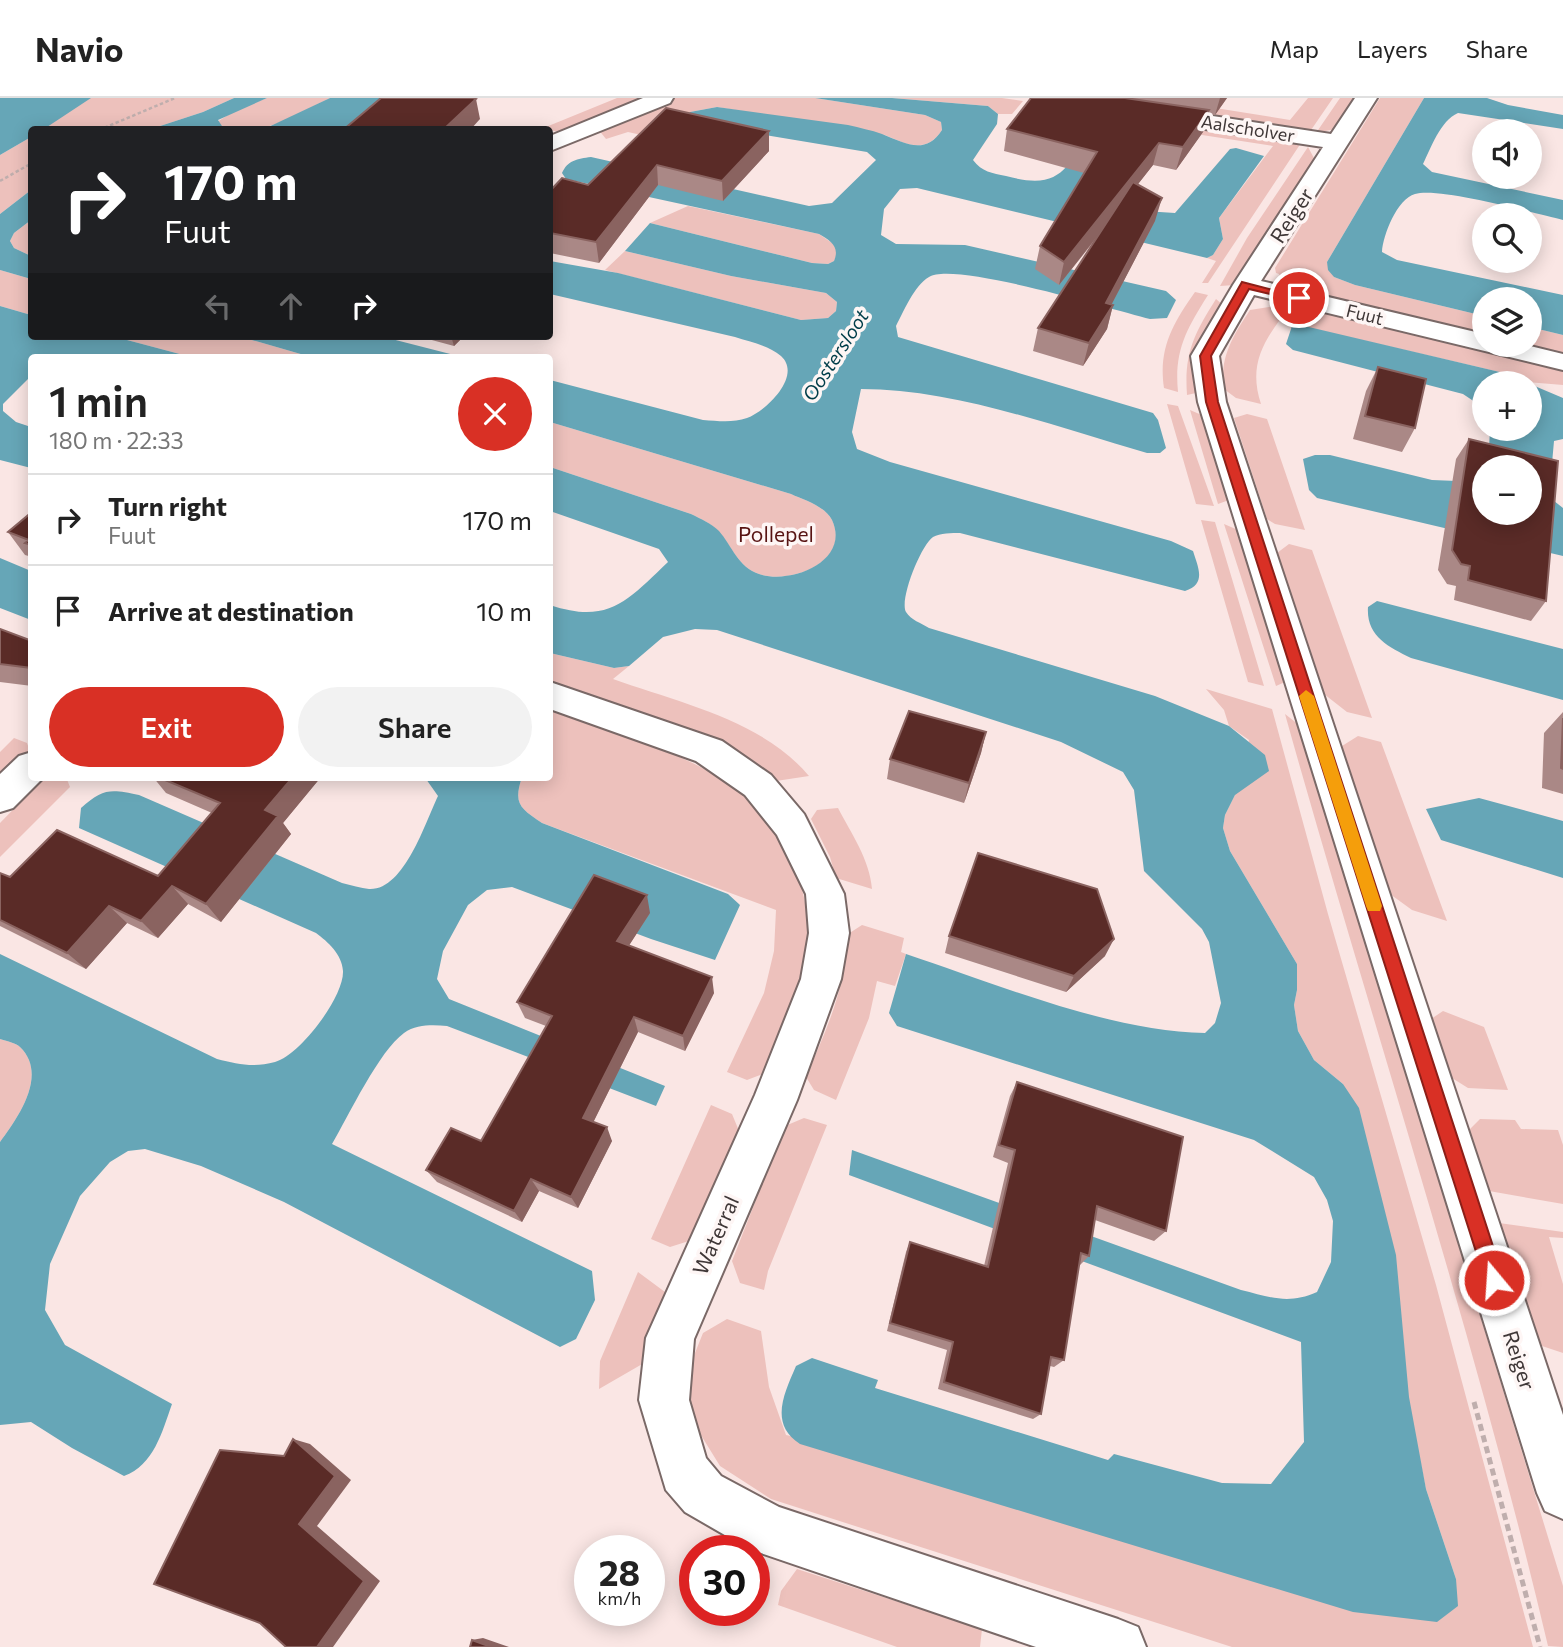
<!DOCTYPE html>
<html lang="en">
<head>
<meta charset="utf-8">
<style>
  :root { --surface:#fff; --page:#f2f2f2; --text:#222; --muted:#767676; --line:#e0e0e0; --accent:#d93025 }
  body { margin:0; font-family:Commissioner,sans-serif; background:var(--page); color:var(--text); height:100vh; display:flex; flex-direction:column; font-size:26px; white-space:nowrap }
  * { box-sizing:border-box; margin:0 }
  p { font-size:23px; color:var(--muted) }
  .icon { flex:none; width:38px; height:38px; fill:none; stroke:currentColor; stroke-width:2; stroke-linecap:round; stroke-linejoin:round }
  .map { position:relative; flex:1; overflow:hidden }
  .details { position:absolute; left:28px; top:256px; width:525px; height:427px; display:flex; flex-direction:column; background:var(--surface); border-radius:7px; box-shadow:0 4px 18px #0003 }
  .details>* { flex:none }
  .banner { position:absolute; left:28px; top:28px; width:525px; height:214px; border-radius:7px; box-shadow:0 4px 18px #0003; background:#202124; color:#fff; overflow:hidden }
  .fabs { position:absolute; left:1472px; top:21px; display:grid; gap:14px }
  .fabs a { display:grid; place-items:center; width:70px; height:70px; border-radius:50%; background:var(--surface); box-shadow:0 4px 18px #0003; font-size:35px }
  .speed { position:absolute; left:574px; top:1437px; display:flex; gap:14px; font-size:35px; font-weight:700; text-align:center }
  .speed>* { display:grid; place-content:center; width:91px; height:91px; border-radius:50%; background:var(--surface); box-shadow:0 4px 18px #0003; line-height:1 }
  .speed small { font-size:18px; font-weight:400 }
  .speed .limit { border:10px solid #d22; background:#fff; color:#111 }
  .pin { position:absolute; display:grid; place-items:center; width:60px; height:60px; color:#fff; margin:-30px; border:4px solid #fff; border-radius:50%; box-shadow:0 2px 7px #0007 }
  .me { position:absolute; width:77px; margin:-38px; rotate:342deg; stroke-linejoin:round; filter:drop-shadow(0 0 5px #0008) }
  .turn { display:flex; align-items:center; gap:24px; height:147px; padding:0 21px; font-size:32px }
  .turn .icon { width:91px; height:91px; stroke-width:2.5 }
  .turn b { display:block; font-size:49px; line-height:60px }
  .lanes { display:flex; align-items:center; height:66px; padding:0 21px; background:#0003; justify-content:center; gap:35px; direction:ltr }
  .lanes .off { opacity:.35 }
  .round { display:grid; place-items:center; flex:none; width:74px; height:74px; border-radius:37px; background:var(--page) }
  .head { display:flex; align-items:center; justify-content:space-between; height:119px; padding:0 21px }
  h1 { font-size:42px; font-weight:600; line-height:52px }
  .button { display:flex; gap:14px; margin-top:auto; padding:14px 21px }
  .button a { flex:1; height:80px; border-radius:42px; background:var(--accent); color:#fff; font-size:28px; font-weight:600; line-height:80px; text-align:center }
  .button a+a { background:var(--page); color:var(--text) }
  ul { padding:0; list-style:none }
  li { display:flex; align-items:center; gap:21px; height:91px; padding:0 21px; border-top:2px solid var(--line) }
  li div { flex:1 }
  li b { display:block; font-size:26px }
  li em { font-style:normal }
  header { display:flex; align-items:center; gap:42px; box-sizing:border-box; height:98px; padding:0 35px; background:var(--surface); border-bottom:2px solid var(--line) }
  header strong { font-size:33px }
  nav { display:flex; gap:38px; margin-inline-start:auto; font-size:24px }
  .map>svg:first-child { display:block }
  .green { fill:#edc1bc }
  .water { fill:#66a6b7 }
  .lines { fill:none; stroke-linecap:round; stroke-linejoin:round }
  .minor-casing { stroke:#7a6967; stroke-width:4 }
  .path-far1 { stroke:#bfaead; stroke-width:2.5; stroke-dasharray:3.5 2.5; stroke-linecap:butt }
  .path { stroke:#bfaead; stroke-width:5; stroke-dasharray:7 4.5; stroke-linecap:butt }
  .minor { fill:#fff; fill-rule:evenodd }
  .wall { fill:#aa8886 }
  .shaded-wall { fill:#8a6360 }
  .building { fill:#5a2b27; stroke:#8a6360; stroke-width:2; fill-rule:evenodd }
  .route { fill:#d93025; stroke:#8d1f18; stroke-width:2 }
  .slow { fill:#f59e0b }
  .labels { text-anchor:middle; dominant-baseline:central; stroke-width:7; stroke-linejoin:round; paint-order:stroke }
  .far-street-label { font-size:18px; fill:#3f3737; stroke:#fef6f5 }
  .far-water-label { font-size:19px; font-style:italic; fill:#003d49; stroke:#fef6f5 }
  .street-label { font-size:21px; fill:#3f3737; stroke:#fef6f5 }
  .park-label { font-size:21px; fill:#581413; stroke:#fef6f5 }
</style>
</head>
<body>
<header>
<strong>Navio</strong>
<nav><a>Map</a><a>Layers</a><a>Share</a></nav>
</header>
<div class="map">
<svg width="1563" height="1549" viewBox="0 0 1563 1549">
  <rect width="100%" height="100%" fill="#fae6e4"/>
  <path class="green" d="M74,0H234L203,14L151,31L32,32L31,92L0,116V57L31,39L19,35Z
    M267,0H330C303,13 245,50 217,24L236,12Z
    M617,0H647L562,34L541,31Z
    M674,0H815L925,17L941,24L942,32C926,56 908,47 885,37L717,9L690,14L655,40L628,34L606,41L598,31Z
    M892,0H1002L1023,3L1012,16H998L988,8Z
    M1308,0H1333L1309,35L1211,19L1206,13L1209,9L1290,22Z
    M1340,0H1354L1335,31L1316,35Z
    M1380,0H1424L1327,164L1334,179L1355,187L1484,218V238L1291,190L1283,185L1279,176L1276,175L1275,170Z
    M1176,24L1301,45L1208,185H1202L1216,163L1207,160L1213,157L1223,141L1219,120L1273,48L1163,31Z
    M1308,49L1315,62L1235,187L1220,188L1247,140Z
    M688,108L819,136L835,147L837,156L834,163L828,166L812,165L650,125Z
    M31,122V158L14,150L10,143L14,135Z
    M625,153L731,178L826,195L837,204L836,213L828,220L801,222L605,172Z
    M0,172L31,181V217L0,208Z
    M1195,194L1208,197C1186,232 1174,253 1178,294L1164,290C1158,251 1173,225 1195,194Z
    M1216,201L1223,207C1202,237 1192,258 1196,295L1187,297C1184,255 1194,236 1216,201Z
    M1280,204L1563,272V287L1527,284L1504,275L1279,223C1259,250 1250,273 1261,306L1236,300L1224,291C1219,260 1233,238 1250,212L1281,207Z
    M1530,229L1563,237V256L1520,247H1530Z
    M112,238H238L311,259H191Z
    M1167,306L1178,308L1214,408L1196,406Z
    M1190,312L1204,318L1229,402L1218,406Z
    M1247,316L1267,321L1305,432L1275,426L1267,421L1234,320Z
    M550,324L791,396C804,402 825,408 832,422C852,463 791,487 759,476C738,469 732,448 718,433C711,425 701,421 691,416L550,369Z
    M1201,422L1215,424L1264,588L1248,584Z
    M1224,426L1238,432L1285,584L1276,588Z
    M1289,446L1312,452L1372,620L1347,614L1324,596L1277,455Z
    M550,555L614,570L629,568L613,581C680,605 762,622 809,678L776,683L739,656L689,633L550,584Z
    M1206,591L1272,611L1328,816L1436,1187L1533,1549H1232L771,1401L720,1368L691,1321L687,1275L703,1235L727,1221L761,1233L769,1289L786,1337L1456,1481L1426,1391L1343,986L1314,962L1298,933L1294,907L1297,892V866L1230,753L1223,730L1225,717L1235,697L1249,642L1229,628L1224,612Z
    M550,613C647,647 765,669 799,781C810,815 811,850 801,886C792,916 777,946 765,975L747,982L727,974L764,895L774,853L776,812L542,725C520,710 513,706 522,679H550Z
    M1285,616L1299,627L1563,1488V1549L1548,1548C1474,1234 1372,927 1285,616Z
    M1358,638L1381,644L1447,823L1412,812L1390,796L1342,648Z
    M14,640L27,645L31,656L0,686V654Z
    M45,679H66L70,689L0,759V725Z
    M838,710C851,735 870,762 872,791L836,780L830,759L811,721L817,712Z
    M862,827L904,840L901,854L906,856L895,888L877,883L869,920L836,1002L814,992L806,979C825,934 848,888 845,838Z
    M1443,913L1484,929L1508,992L1468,990L1452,980L1431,921Z
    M0,941C6,943 16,945 20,949C49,977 17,1021 0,1044Z
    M711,1007L732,1016L739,1033L692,1142L670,1149L651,1141Z
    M804,1020L827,1027L768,1173L764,1192L740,1185L732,1163L785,1028Z
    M1480,1021L1515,1022L1521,1031L1558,1032L1563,1047V1106L1489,1093L1469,1032Z
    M1499,1125L1563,1134V1140L1549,1139L1563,1186V1255L1539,1247Z
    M638,1174L669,1197L644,1265L599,1291L600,1263Z
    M797,1471L982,1531L980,1549H897L778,1507L781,1493Z"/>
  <path class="water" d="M0,0H91L44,31L32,32L31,39L0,57Z
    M234,0H267L218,22L222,28L232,31H151L203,14Z
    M330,0H389L459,32H262Z
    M815,0H892L988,8L998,16L997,26L973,62C982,74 992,75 1006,78C1062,93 1064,70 1096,31L1129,112L1175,115L1230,51L1236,50L1264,58L1219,120L1223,141L1213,157L1207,160L917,90L900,91L884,111L881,137L896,146L965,147L1166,193L1176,202L1167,220L1150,221C1114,212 954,163 929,179C914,188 904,213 896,228L898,239L1153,315L1158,322L1166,350L1160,355H1147C1056,329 956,291 861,291L852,334L857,351L890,364L1171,443L1193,453C1198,469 1207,486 1185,493L960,435C952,435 940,435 933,439C921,447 899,502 906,514C911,522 921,525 929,530L1155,598L1229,628L1265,657L1269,673L1235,697L1225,717L1223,730L1230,753L1297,866V892L1294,907L1298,933L1314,962L1343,986L1359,1010L1396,1157L1409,1299L1426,1391L1456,1481L1458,1508L1437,1524L1353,1514L800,1346C769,1326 784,1296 796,1268L812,1260L878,1282L875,1290L1108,1362L1114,1356L1222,1385L1271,1386L1304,1344L1301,1244L849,1077L852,1052L1241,1192C1270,1199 1288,1207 1317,1194L1331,1164L1333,1123L1327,1102L1314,1079L1254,1042L897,928L889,915L906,856C996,886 1112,934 1205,935L1215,925L1221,905L1209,844L1202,831L1144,773L1134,692L1123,674L1061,644L717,532L695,531L663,539L629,568L614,570L550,555V507C609,527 628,502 668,464L659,451L550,413V369L691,416C701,421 711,425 719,433C732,448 738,469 759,476C791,487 851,463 832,422C825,408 804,402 791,396L550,324V282L703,322C718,323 733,325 747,320C765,314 803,278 781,258C768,247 750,244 735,239L550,196V163L618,175L801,222L828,220L836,213L837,204L826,195L731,178L625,153L650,125L812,165L828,166L834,163C840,149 831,143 819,136L566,81L562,75C568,62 577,61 591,59L809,108L832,105L876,62L867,54L700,26L685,19L690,14L717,9L848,27C860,30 871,32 882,36C905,45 925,58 942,32L941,24L925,17Z
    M1424,0H1487L1508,7L1563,17V31L1458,15C1440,23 1431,50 1423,66L1432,74L1563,102V122C1533,115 1440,89 1415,96C1397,101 1383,137 1382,154L1397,162L1563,197V237L1530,229V201H1484V218L1355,187L1334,179L1328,172L1327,164Z
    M31,92V122L14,135L10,143L14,150L31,158V181L0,172V116Z
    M0,208L31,217L32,238H112L191,259H32L31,278L3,306V313L16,324L31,329V370L0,362Z
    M1296,226L1504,275L1563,300V341L1554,343L1549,399L1563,410V458L1317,400L1309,392L1303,361L1315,357H1330L1432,382L1457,383L1484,415H1530V369H1488L1490,331H1530V285H1484V310L1463,296L1293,252L1286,246L1292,228Z
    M238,238H380L462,259H311Z
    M0,460L31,473V522L0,510Z
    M1377,503L1563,551V602L1411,560C1388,549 1366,538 1368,509Z
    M421,679H522C513,706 520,710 542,725L728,796L740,807L715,862L651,841L512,789L487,792L468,807L443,853L437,881L449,901L665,988L656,1008L447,928C433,927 417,926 404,935C379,953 349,1017 332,1046L592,1173L595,1202L576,1241L560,1249L284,1104L201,1068L145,1051L128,1053L110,1064L80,1098L50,1166L45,1212L65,1247L172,1306C162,1334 154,1367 124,1378L72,1350L31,1324L0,1327V1044C17,1021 49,977 20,949C16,945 6,943 0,941V856L217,961C237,966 254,970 275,964C300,957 344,899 343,873C342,856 328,844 316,835L79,730L81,710C103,690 111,691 139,697L342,785C351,787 361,790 369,791C404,793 425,725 438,698L426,681Z
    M1479,700L1563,723V780L1441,742L1426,711Z"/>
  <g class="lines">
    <defs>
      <path id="minor" d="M643,0H673L670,5L550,53V38Z
        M1355,0H1377L1261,183L1484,236V247H1526L1563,256V272L1254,197L1219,258L1226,304L1563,1317V1421L1545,1413L1537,1395L1198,304L1191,258L1233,187L1323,49L1153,23L1145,21L1142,16L1145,11L1153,9L1331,36Z
        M550,584L722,643L771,677L804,716L844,796L849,835L841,881L797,1002L694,1241L689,1302L706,1360L721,1378L779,1409L1118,1521L1138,1529L1146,1549H1036L749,1451L685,1414L666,1392L639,1302L646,1240L755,997L801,881L809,835L806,796L777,737L745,697L696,663L550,611Z
        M32,654V679H44L13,710L0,714V676L19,658Z"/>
    </defs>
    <use href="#minor" class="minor-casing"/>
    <path class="path-far1" d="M99,32L175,0
      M0,83L32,65"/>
    <path class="path" d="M1474,1304L1540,1549"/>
    <use href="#minor" class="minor"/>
  </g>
  <path class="wall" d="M1031,0H1227L1215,17L1208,16L1203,34L1176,72L1153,67L1138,86L1155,123L1111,207H1113L1107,231L1083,268L1033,253L1038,230L1095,142L1059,187L1035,171L1040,148L1084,75L1004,53L1007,31Z
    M666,10L769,53L723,103L658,87L599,165L550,155V93L588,87Z
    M417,238H464L454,248Z
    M1378,269L1415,330L1402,354L1353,341L1366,293Z
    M1469,341L1546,503L1531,523L1454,502L1456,488L1447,486L1438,472L1456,361Z
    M32,414V459L25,457L8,434Z
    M0,531L32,543V588L0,584Z
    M1563,614V696L1542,690L1544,635Z
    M986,634L981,655L964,705L887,681L890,661Z
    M153,679H321L283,725L291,736L221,824L188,806L158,840L127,825L86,871L0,828V775L10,779L158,778L212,715L166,695Z
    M650,815L629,847L714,895L685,953L638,934L593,1024L612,1043L578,1110L539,1093L522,1124L437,1084L426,1072L481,1043L546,928L525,920L517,904Z
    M949,838L1105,858L1066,894L945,855Z
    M1017,984L1166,1133L1154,1143L1095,1122L1089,1158L1079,1168L1064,1262L1054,1269L1050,1268L1041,1316L1033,1321L938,1291L947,1252L887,1233L906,1154L910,1144L984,1168L1008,1065L993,1059L1010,998Z"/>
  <path class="shaded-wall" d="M1220,0H1227L1215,17Z
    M476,1L480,21L470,32H443Z
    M1209,12L1203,34L1176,72L1183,49Z
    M769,33V53L723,103L722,83Z
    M1159,45L1153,67L1059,187L1064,164Z
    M657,67L658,87L599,165L596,144Z
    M1162,100L1155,123L1104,221L1113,207L1107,231L1083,268L1089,245L1106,205Z
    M451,238H464L454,248Z
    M986,634L981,655L964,705L969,685Z
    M293,679H321L283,725L291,736L221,824L206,806L265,712Z
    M172,788L188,806L158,840L141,823Z
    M647,797L650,815L621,860L617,843Z
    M109,808L127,825L86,871L67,855Z
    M1114,841L1105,858L1066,894L1074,878Z
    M712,879L714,895L685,953L683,938Z
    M634,919L638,934L589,1033L583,1020Z
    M607,1029L612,1043L578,1110L571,1099Z
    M531,1081L539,1093L522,1124L514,1113Z
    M293,1341L310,1346L351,1382L317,1428L380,1483L333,1549H317L299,1426Z
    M483,1540L509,1549H491L472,1542Z"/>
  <path class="building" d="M381,0H473L476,1L443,32H343Z
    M1031,0H1125L1209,12L1183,49L1159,45L1064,164L1040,148L1097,54L1007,31Z
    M666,10L769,33L722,83L657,67L596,144L550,135V93L562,80L588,87Z
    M1133,84L1162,100L1106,205L1113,207L1089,245L1038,230Z
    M1378,269L1426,281L1415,330L1365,318Z
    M1469,341L1558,363L1546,503L1468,482L1470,468L1461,466L1452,452ZM1484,369H1530V415H1484Z
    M32,414V447L25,445L29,442L8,434Z
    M0,531L32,543V570L0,566Z
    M909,613L986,634L969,685L890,661Z
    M1563,620V671L1561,670Z
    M158,679H293L265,712L278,718L206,806L172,788L141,823L109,808L67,855L0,822V775L10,779L57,732L158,778L220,705Z
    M978,755L1097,791L1114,841L1074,878L949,838Z
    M594,777L647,797L617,843L712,879L683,938L634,919L583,1020L607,1029L571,1099L531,1081L514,1113L426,1072L451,1030L481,1043L552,918L517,904Z
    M1017,984L1183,1039L1166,1133L1097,1108L1089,1158L1081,1155L1064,1262L1051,1259L1041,1316L944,1284L953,1244L890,1225L910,1144L988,1169L1015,1052L999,1047Z
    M293,1341L335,1378L299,1426L364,1483L317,1549H286L260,1525L154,1486L220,1352L284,1358Z
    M472,1542L491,1549H470Z"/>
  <path class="route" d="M1242,184L1304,200L1299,203L1249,191L1211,258L1218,304L1504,1182L1501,1189L1494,1192L1488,1189L1485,1182L1206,304L1200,258Z"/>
  <path class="slow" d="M1306,592L1314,598L1382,808L1380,813H1368L1366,808L1299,598Z"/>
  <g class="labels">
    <g class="far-street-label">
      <text transform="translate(1248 30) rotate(9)">Aalscholver</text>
      <text transform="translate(1365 216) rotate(14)">Fuut</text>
    </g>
    <g class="far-water-label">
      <text transform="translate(835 257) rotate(-57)">Oostersloot</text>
    </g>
    <g class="street-label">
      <text transform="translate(1291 117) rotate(-57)">Reiger</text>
      <text transform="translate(715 1137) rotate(-66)">Waterral</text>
      <text transform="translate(1520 1262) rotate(72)">Reiger</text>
    </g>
    <g class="park-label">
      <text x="776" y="435">Pollepel</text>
    </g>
  </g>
</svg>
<div class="fabs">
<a><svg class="icon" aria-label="sound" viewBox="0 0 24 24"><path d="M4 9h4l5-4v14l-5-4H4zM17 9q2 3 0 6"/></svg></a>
<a><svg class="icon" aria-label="search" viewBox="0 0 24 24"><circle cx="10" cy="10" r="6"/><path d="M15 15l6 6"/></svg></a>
<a><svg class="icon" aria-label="layers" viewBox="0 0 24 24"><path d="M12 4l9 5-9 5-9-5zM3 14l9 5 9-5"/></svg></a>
<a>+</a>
<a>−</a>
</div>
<div class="speed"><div>28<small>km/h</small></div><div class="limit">30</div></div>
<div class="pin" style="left:1299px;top:200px;background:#d93025"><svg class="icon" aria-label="arrive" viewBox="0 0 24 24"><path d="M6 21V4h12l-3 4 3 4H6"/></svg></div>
<svg class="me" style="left:1494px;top:1182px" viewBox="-20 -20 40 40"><circle r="17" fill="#d93025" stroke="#fff" stroke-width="3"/><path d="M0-11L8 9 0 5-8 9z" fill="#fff"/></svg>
<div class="banner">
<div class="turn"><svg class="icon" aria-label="right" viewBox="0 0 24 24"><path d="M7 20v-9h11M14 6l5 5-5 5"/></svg><div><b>170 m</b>Fuut</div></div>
<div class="lanes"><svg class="icon off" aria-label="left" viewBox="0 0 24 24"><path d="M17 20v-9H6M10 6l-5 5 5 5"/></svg><svg class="icon off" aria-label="ahead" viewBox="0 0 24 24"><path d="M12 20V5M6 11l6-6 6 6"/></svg><svg class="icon" aria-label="right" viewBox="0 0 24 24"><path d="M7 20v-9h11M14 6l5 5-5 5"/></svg></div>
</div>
<section class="details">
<div class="head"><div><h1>1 min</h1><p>180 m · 22:33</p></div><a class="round" style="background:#d93025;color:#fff"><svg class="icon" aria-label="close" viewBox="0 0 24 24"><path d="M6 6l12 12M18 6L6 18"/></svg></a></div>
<ul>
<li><svg class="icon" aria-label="right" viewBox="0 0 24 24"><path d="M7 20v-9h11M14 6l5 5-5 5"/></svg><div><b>Turn right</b><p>Fuut</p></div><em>170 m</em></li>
<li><svg class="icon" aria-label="arrive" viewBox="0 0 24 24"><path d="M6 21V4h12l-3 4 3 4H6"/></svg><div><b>Arrive at destination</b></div><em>10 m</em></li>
</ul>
<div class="button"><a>Exit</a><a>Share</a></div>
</section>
</div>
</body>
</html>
